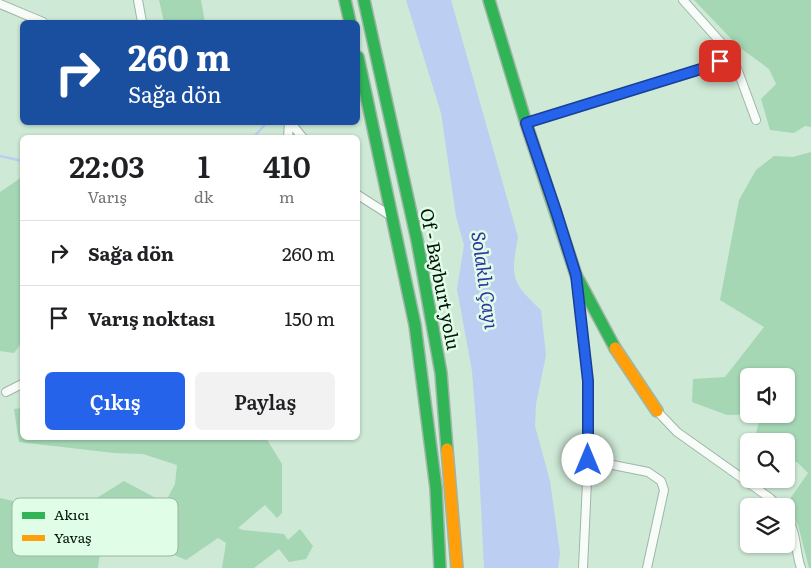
<!DOCTYPE html>
<html lang="tr">
<head>
<meta charset="utf-8">
<style>
  :root { --surface:#fff; --page:#f2f2f2; --text:#202124; --muted:#757577; --line:#e0e0e0; --accent:#2563eb }
  body { margin:0; font-family:Literata,serif; background:var(--page); color:var(--text); height:100vh; display:flex; flex-direction:column; font-size:19px; white-space:nowrap }
  * { box-sizing:border-box; margin:0 }
  p { font-size:16px; color:var(--muted) }
  .icon { flex:none; width:28px; height:28px; fill:none; stroke:currentColor; stroke-width:2; stroke-linecap:round; stroke-linejoin:round }
  .map { position:relative; flex:1; overflow:hidden }
  .side { position:absolute; left:20px; top:135px; width:340px; height:305px; display:flex; flex-direction:column; background:var(--surface); border-radius:8px; box-shadow:0 1px 4px #0004 }
  .side>* { flex:none }
  .hud { position:absolute; left:20px; top:20px; width:340px; height:105px; border-radius:8px; box-shadow:0 1px 4px #0004; background:#1a4fa0; color:#fff; overflow:hidden }
  .fabs { position:absolute; left:740px; top:368px; display:grid; gap:10px }
  .fabs a { display:grid; place-items:center; width:55px; height:55px; border-radius:8px; background:var(--surface); box-shadow:0 1px 4px #0004; font-size:25px }
  .pin { position:absolute; display:grid; place-items:center; width:42px; height:42px; color:#fff; margin:-21px; border-radius:10px; box-shadow:0 2px 8px #0006 }
  .me { position:absolute; width:55px; margin:-28px; rotate:0deg; stroke-linejoin:round; filter:drop-shadow(0 0 4px #0008) }
  .turn { display:flex; align-items:center; gap:18px; height:105px; padding:0 25px; font-size:22px }
  .turn .icon { width:65px; height:65px; stroke-width:2.5 }
  .turn b { display:block; font-size:35px; line-height:42px }
  .eta { display:flex; justify-content:space-evenly; align-items:center; height:85px; text-align:center }
  .eta b { font-size:30px; font-weight:600; line-height:35px }
  .action { display:flex; gap:10px; margin-top:auto; padding:10px 25px }
  .action a { flex:1; height:58px; border-radius:8px; background:var(--accent); color:#fff; font-size:20px; font-weight:600; line-height:58px; text-align:center }
  .action a+a { background:var(--page); color:var(--text) }
  ul { padding:0; list-style:none }
  li { display:flex; align-items:center; gap:15px; height:65px; padding:0 25px; border-top:1px solid var(--line) }
  li div { flex:1 }
  li b { display:block; font-size:19px }
  li em { font-style:normal }
  .map>svg:first-child { display:block }
  .green { fill:#a5d7b5; fill-rule:evenodd }
  .water { fill:#bccef1 }
  .lines { fill:none; stroke-linecap:round; stroke-linejoin:round }
  .stream { stroke:#bccef1; stroke-width:2.5 }
  .street-casing { stroke:#a0b5a7; stroke-width:10 }
  .fast-casing { stroke:#a0b5a7; stroke-width:14 }
  .slow-casing { stroke:#a0b5a7; stroke-width:14 }
  .street { stroke:#f8fcf9; stroke-width:8 }
  .fast { stroke:#30b455; stroke-width:11 }
  .slow { stroke:#ff9f0a; stroke-width:11 }
  .route-casing { stroke:#184099; stroke-width:12 }
  .route { stroke:#2563eb; stroke-width:9 }
  .labels { text-anchor:middle; dominant-baseline:central; stroke-width:5; stroke-linejoin:round; paint-order:stroke }
  .street-label { font-size:18px; fill:#021206; stroke:#dffde7 }
  .water-label { font-size:19px; font-style:italic; fill:#3034a0; stroke:#dffde7 }
  .key { fill:#dffde7; stroke:#9db6a4; stroke-width:1 }
  .key-label { font-size:14px; fill:#021206 }
</style>
</head>
<body>
<div class="map">
<svg width="811" height="568" viewBox="0 0 811 568">
  <rect width="100%" height="100%" fill="#cee9d6"/>
  <path class="green" d="M159,0H201L205,22H164Z
    M694,0H811V127L805,126L794,133L770,130L761,99L776,84L769,69L739,47Z
    M811,152V568H809L798,525L785,506L808,473L798,463L786,456V441H762L755,437L761,414L727,415L692,402L693,379L725,377L764,327L720,300L739,200L756,170L774,156L793,157ZM749,376H786V414H749Z
    M22,177V342L14,353L0,351V192Z
    M22,408V438H266L282,464V513L277,518L265,505L238,528L243,530L284,534L288,540L300,529L313,546L306,559L289,562L279,549L254,568H222L226,543L218,538L186,560L157,548L143,532V524L135,523L101,546L98,568H0V498L36,506L58,522L124,481L165,503L175,484L177,465L143,454L114,453L19,442L14,409Z"/>
  <path class="water" d="M406,0H451L518,237C511,277 510,281 541,310L546,355L536,404L535,426L550,481L560,553L558,568H484L478,447L472,371L457,289L464,245L456,216L441,113Z"/>
  <g class="lines">
    <path class="stream" d="M253,138L267,122
      M0,156L22,161"/>
    <defs>
      <path id="street" d="M138,0L142,22
        M0,4L43,22
        M726,48L735,63L756,120
        M290,122L303,138
        M526,123L704,69L720,61L727,54L725,47L683,0
        M288,138L289,122
        M358,195L391,216
        M576,280L588,381V460L583,568
        M6,392L22,384
        M657,411L677,432L770,498L778,506
        M588,460L648,472L661,481L664,490L647,568
        M786,517C797,530 795,552 801,568"/>
      <path id="fast" d="M345,0L350,22
        M364,0L417,240L441,373L447,449
        M489,0L526,123L576,275L615,348
        M358,57L415,325L436,488L440,568"/>
      <path id="slow" d="M615,348L657,411
        M447,449L457,568"/>
    </defs>
    <use href="#street" class="street-casing"/>
    <use href="#fast" class="fast-casing"/>
    <use href="#slow" class="slow-casing"/>
    <use href="#street" class="street"/>
    <use href="#fast" class="fast"/>
    <use href="#slow" class="slow"/>
  </g>
  <g class="lines">
    <defs>
      <path id="route" d="M588,460V381L576,275L556,211L526,123L704,68L720,61"/>
    </defs>
    <use href="#route" class="route-casing"/>
    <use href="#route" class="route"/>
  </g>
  <g class="labels">
    <g class="street-label">
      <text transform="translate(441 279) rotate(79)">Of - Bayburt yolu</text>
    </g>
    <g class="water-label">
      <text transform="translate(486 280) rotate(82)">Solaklı Çayı</text>
    </g>
  </g>
  <rect x="12" y="498" width="166" height="58" rx="8" class="key"/>
  <rect x="22" y="512" width="23" height="7" fill="#30b455"/>
  <rect x="22" y="535" width="23" height="6" fill="#ff9f0a"/>
  <g class="key-label">
    <text x="54" y="520">Akıcı</text>
    <text x="54" y="543">Yavaş</text>
  </g>
</svg>
<div class="fabs">
<a><svg class="icon" aria-label="sound" viewBox="0 0 24 24"><path d="M4 9h4l5-4v14l-5-4H4zM17 9q2 3 0 6"/></svg></a>
<a><svg class="icon" aria-label="search" viewBox="0 0 24 24"><circle cx="10" cy="10" r="6"/><path d="M15 15l6 6"/></svg></a>
<a><svg class="icon" aria-label="layers" viewBox="0 0 24 24"><path d="M12 4l9 5-9 5-9-5zM3 14l9 5 9-5"/></svg></a>
</div>
<div class="pin" style="left:720px;top:61px;background:#d93025"><svg class="icon" aria-label="arrive" viewBox="0 0 24 24"><path d="M6 21V4h12l-3 4 3 4H6"/></svg></div>
<svg class="me" style="left:588px;top:460px" viewBox="-20 -20 40 40"><circle r="19" fill="#fff"/><path d="M0-13L10 11 0 6-10 11z" fill="#2563eb"/></svg>
<div class="hud">
<div class="turn"><svg class="icon" aria-label="right" viewBox="0 0 24 24"><path d="M7 20v-9h11M14 6l5 5-5 5"/></svg><div><b>260 m</b>Sağa dön</div></div>
</div>
<section class="side">
<div class="eta">
<div><b>22:03</b><p>Varış</p></div>
<div><b>1</b><p>dk</p></div>
<div><b>410</b><p>m</p></div>
</div>
<ul>
<li><svg class="icon" aria-label="right" viewBox="0 0 24 24"><path d="M7 20v-9h11M14 6l5 5-5 5"/></svg><div><b>Sağa dön</b></div><em>260 m</em></li>
<li><svg class="icon" aria-label="arrive" viewBox="0 0 24 24"><path d="M6 21V4h12l-3 4 3 4H6"/></svg><div><b>Varış noktası</b></div><em>150 m</em></li>
</ul>
<div class="action"><a>Çıkış</a><a>Paylaş</a></div>
</section>
</div>
</body>
</html>
